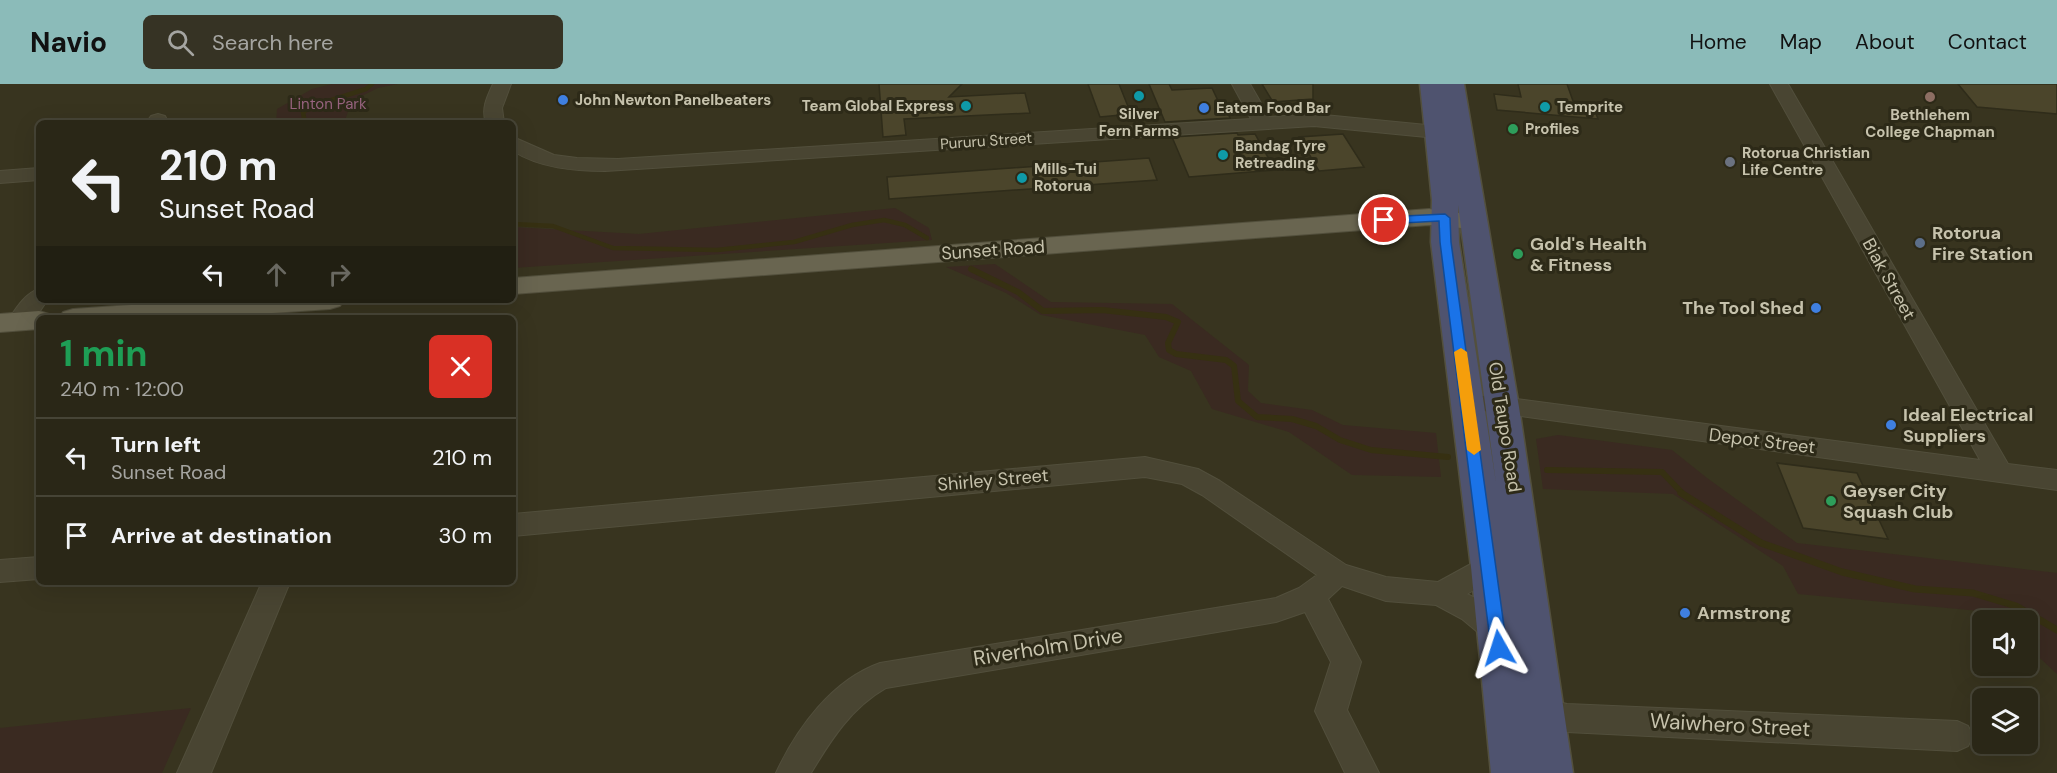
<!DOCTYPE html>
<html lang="en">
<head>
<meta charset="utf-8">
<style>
  :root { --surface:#2a2717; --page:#363324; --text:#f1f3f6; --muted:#a5a5a1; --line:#464436; --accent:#8bbbb9 }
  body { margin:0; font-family:"DM Sans",sans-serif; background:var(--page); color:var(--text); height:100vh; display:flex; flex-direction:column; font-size:22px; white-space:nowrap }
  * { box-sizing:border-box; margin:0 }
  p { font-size:20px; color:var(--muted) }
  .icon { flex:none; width:33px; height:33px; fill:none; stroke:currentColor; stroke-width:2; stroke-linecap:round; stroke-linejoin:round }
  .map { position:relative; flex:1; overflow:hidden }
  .drawer { position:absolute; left:36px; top:231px; width:480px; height:270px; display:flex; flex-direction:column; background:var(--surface); border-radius:9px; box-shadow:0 6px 24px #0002,0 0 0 2px var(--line) }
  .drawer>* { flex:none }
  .guide { position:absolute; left:36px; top:36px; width:480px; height:183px; border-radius:9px; box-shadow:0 6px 24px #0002,0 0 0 2px var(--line); background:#2a2717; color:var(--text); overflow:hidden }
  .buttons { position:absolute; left:1972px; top:526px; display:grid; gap:12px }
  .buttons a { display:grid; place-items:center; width:66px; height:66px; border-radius:9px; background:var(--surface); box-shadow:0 6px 24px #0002,0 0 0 2px var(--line); font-size:30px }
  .pin { position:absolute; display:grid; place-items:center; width:51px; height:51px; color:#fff; margin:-26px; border:3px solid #fff; border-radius:50%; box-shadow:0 2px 6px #0007 }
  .me { position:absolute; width:66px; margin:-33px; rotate:354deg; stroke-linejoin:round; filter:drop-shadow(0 0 4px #0008) }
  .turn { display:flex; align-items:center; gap:21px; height:126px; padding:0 24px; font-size:27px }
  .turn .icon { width:78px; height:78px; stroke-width:2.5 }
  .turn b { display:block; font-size:42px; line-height:51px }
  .lanes { display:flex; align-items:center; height:57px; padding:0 24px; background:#0003; justify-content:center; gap:30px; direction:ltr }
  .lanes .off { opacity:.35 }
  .round { display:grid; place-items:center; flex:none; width:63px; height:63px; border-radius:9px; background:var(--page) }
  .overview { display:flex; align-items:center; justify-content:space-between; height:102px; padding:0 24px }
  h1 { font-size:36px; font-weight:700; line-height:45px; color:#1e9e55 }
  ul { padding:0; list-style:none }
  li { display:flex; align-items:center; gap:18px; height:78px; padding:0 24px; border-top:2px solid var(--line) }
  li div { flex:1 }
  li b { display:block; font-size:22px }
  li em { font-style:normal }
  header { display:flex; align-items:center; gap:36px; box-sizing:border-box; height:84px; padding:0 30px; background:var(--accent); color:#111 }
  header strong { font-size:28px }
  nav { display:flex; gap:33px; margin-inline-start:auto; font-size:21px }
  .search { width:420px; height:54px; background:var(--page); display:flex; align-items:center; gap:15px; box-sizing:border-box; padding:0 21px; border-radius:9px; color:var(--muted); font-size:22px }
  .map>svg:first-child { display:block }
  .green { fill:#3a2a21 }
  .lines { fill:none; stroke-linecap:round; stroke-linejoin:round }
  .stream-far2 { stroke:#363012; stroke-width:4.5 }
  .stream-far1 { stroke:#363012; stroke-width:6 }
  .stream { stroke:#363012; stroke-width:7 }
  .building { fill:#4b452b; stroke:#2f2c1a; stroke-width:1.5 }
  .minor-casing { stroke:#524f3c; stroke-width:2 }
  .major-casing { stroke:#524f3c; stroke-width:2 }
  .highway-casing { stroke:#53503d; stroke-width:3 }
  .minor { fill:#494532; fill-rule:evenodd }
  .major { fill:#696550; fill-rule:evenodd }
  .highway { fill:#4f536f; fill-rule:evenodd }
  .route { fill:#1a73e8; stroke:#114b97; stroke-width:1.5 }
  .slow { fill:#f59e0b }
  .culture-dot { fill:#0f9aa8; stroke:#2d2a18; stroke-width:2 }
  .education-dot { fill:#8d6e63; stroke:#2d2a18; stroke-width:2 }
  .shop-dot { fill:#3f7fe0; stroke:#2d2a18; stroke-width:2 }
  .leisure-dot { fill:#2e9e5b; stroke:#2d2a18; stroke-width:2 }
  .worship-dot { fill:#6b7280; stroke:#2d2a18; stroke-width:2 }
  .service-dot { fill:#5c6f8a; stroke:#2d2a18; stroke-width:2 }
  .labels { text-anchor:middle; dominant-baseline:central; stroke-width:6; stroke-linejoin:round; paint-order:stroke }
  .far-poi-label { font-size:15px; font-weight:bold; fill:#c6c2ac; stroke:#2d2a18; text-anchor:start }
  .far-park-label { font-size:15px; fill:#97637e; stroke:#2d2a18 }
  .far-street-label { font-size:15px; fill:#c6c2ac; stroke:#2d2a18 }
  .poi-label { font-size:18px; font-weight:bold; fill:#c6c2ac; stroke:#2d2a18; text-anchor:start }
  .street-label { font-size:18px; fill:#c6c2ac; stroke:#2d2a18 }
  .near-street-label { font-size:21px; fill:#c6c2ac; stroke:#2d2a18 }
</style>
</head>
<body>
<header>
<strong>Navio</strong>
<div class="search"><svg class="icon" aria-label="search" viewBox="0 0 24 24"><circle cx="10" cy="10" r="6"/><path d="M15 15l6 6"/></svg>Search here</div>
<nav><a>Home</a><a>Map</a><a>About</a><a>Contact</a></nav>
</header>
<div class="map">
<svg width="2057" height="689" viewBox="0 0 2057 689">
  <rect width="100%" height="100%" fill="#38341f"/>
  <path class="green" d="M332,0H398L378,4L352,17L344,39H276L277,25L312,5Z
    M895,124L929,144L932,156L513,184V143L639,150Z
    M995,180L1051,218L1172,220L1249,281L1248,307L1261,319L1312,326L1343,341L1436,349L1441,393L1352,391L1289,348L1212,325L1191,287L1159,273L1145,251L1041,231L1006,209L946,183Z
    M1558,351L1672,366L1707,394L1797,459L2057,489V590L2028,563V537H2000L1990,528L1798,510L1783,482L1673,410L1543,405L1536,355Z
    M191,624L162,689H0V644Z"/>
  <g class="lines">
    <path class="stream-far2" d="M305,39L303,28L313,22L366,5L372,0
      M513,140L553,142L613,164L717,166L794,158L852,141L884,136L905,141L927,154"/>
    <path class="stream-far1" d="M971,185L1018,208L1043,227L1102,226L1166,233L1178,238L1168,259L1169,266L1176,270L1226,276L1234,282L1238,317L1257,333L1292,335L1316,342L1340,356L1371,366L1448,373
      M1547,386L1662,388L1683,410"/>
    <path class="stream" d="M1681,409L1761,459L1842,488L1915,505L1973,509L2016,522L2057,546"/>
  </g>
  <path class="building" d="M879,0H962L949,13L1025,9L1030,29L904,35L906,51L883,53Z
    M1088,0H1119L1131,30L1100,33Z
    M1149,0H1169L1172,6L1212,4L1220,21H1224L1230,34L1165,38Z
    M1262,0H1313V15L1273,18Z
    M1518,0H1567L1573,17L1592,19L1598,35L1497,26L1494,10L1521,13Z
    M1958,0H2057V30L1977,23Z
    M1237,49L1238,51L1255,50L1275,86L1189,93L1172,53Z
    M1343,50L1364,83L1319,87L1299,53Z
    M1149,74L1157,96L889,115L887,93Z
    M1777,379L1857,389L1888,455L1803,444Z"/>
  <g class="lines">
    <defs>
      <path id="minor" d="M493,0H511L502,24L504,39H486C481,25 487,13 493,0Z
        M1232,0H1250L1269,33L1314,30L1457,44L1464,46L1466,50L1464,54L1457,56L1314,42L605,87C574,87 540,84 513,67V53L554,71L577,74L618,75L1251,35Z
        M1770,0H1788L2008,380L2057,386V406L1477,326L1474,320L1477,314L1486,311L1980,376Z
        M158,30L165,32L167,36L165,39H146L151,32Z
        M39,84V96L0,99V87Z
        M39,205V216L47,217C37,230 30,248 11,243L7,238C15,226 25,209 39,205Z
        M1145,373L1198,385L1220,397L1346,481L1386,493L1438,498L1480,475L1490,472L1500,475L1504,483L1500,491L1467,510C1484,518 1504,529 1512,546L1508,555L1497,559L1486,555L1462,535L1436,521L1386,517L1342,502L1328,515L1361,578L1347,626L1379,689H1345L1315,627L1331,578L1305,528L1276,538L886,604C851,624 831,656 811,689H776C797,644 832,596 880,579L1276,514L1299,504L1317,491L1202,411L1182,400L1145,393L513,452V430Z
        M39,473V495L0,498V476Z
        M262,498H290L211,689H177Z
        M1533,612L1567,620L1957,637L1968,642L1973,652L1968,662L1957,667L1567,648L1522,636L1517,626L1522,616Z"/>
      <path id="major" d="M1429,125L1482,132L1486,137L1482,142L1473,145L1429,141L513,210V194Z
        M203,216H344L340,222L330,225L200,234H59L63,228L73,225Z
        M39,227L49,230L52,234H39V245L0,248V230Z"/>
      <path id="highway" d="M1420,0H1464L1519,323L1573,689H1491L1471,483L1431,158L1432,116ZM1458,121L1496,399L1459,158Z"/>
    </defs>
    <use href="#minor" class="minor-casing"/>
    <use href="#major" class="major-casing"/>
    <use href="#highway" class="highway-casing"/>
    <use href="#minor" class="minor"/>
    <use href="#major" class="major"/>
    <use href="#highway" class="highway"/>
  </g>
  <path class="route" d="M1445,130L1450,134L1451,158L1507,564L1505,569L1499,571L1493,569L1491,564L1440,158L1439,137L1384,140L1379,136L1384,133Z"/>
  <path class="slow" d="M1461,264L1467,268L1481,366L1474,371L1467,366L1454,268Z"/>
  <g class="culture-dot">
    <circle cx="1139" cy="12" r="6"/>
    <circle cx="966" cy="22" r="6"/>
    <circle cx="1545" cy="23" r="6"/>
    <circle cx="1223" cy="71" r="6"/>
    <circle cx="1022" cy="94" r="6"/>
  </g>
  <circle class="education-dot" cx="1930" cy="13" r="6"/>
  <g class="shop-dot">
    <circle cx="563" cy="16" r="6"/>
    <circle cx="1204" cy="24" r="6"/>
    <circle cx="1816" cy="224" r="6"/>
    <circle cx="1891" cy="341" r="6"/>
    <circle cx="1685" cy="529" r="6"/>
  </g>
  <g class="leisure-dot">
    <circle cx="1513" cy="45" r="6"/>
    <circle cx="1518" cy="170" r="6"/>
    <circle cx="1831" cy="417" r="6"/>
  </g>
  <circle class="worship-dot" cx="1730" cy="78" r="6"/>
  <circle class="service-dot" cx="1920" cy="159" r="6"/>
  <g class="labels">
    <g class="far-poi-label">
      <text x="575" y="16">John Newton Panelbeaters</text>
      <text x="954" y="22" text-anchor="end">Team Global Express</text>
      <text x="1557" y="23">Temprite</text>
      <text x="1216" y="24">Eatem Food Bar</text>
      <text x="1139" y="30" text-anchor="middle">Silver<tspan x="1139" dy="17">Fern Farms</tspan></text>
      <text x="1930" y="31" text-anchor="middle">Bethlehem<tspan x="1930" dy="17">College Chapman</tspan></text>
      <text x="1525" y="45">Profiles</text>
      <text x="1235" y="62">Bandag Tyre<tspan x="1235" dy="17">Retreading</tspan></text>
      <text x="1742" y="69">Rotorua Christian<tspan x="1742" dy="17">Life Centre</tspan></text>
      <text x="1034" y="85">Mills-Tui<tspan x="1034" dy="17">Rotorua</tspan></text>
    </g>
    <g class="far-park-label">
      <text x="328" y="20">Linton Park</text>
    </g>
    <g class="far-street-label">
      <text transform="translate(986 57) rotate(-4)">Pururu Street</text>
    </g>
    <g class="poi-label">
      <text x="1932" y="149">Rotorua<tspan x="1932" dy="21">Fire Station</tspan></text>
      <text x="1530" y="160">Gold's Health<tspan x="1530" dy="21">&amp; Fitness</tspan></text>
      <text x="1804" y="224" text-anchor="end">The Tool Shed</text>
      <text x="1903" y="331">Ideal Electrical<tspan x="1903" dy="21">Suppliers</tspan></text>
      <text x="1843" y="407">Geyser City<tspan x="1843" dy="21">Squash Club</tspan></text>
      <text x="1697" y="529">Armstrong</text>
    </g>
    <g class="street-label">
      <text transform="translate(993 166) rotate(-4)">Sunset Road</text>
      <text transform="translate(1889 195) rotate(61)">Biak Street</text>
      <text transform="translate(1505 343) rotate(81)">Old Taupo Road</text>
      <text transform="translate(1762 357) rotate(7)">Depot Street</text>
      <text transform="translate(993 396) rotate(-5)">Shirley Street</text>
    </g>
    <g class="near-street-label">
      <text transform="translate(1048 563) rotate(-9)">Riverholm Drive</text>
      <text transform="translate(1730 641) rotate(3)">Waiwhero Street</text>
    </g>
  </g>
</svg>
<div class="buttons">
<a><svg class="icon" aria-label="sound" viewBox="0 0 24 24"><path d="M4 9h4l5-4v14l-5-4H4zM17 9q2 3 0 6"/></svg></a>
<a><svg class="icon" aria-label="layers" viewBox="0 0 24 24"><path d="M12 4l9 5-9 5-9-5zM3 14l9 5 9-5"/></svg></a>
</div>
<div class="pin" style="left:1384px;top:136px;background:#d93025"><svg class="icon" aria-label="arrive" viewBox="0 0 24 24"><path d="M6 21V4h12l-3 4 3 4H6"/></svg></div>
<svg class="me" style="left:1499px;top:564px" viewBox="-20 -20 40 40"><path d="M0-17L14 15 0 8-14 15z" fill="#1a73e8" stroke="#fff" stroke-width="4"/></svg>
<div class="guide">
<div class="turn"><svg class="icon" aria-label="left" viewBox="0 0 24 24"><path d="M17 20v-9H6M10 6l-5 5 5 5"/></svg><div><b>210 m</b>Sunset Road</div></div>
<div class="lanes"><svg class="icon" aria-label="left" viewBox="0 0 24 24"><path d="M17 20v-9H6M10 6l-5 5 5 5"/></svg><svg class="icon off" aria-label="ahead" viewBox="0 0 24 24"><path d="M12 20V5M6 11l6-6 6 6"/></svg><svg class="icon off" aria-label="right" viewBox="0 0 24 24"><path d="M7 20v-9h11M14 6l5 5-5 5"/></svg></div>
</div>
<section class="drawer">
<div class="overview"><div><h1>1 min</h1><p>240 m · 12:00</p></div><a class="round" style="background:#d93025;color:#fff"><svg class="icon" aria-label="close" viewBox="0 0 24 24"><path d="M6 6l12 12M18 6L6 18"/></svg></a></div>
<ul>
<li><svg class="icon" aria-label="left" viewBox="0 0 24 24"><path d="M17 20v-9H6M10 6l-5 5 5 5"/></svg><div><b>Turn left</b><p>Sunset Road</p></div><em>210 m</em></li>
<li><svg class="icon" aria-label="arrive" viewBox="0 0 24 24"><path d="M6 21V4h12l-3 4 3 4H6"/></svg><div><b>Arrive at destination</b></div><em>30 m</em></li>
</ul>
</section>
</div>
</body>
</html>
